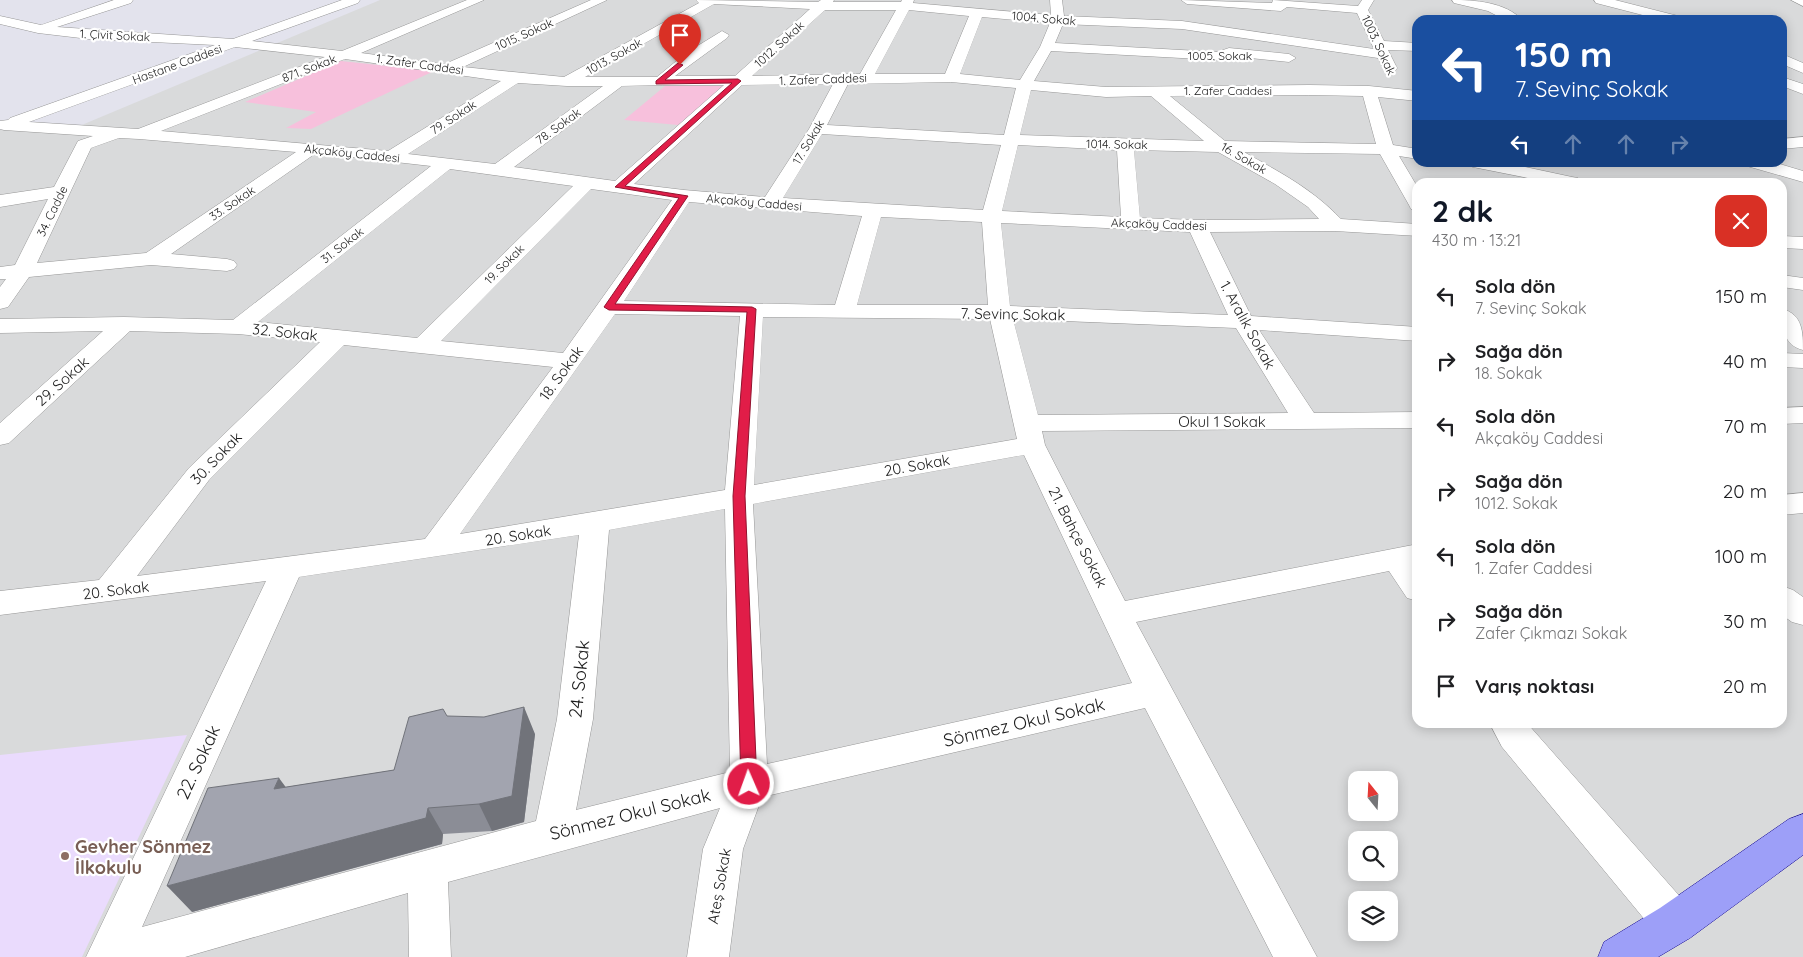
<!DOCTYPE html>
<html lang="tr">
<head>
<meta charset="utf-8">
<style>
  :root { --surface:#fff; --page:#f6f6f6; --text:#202124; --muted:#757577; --accent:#111827 }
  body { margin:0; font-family:Quicksand,sans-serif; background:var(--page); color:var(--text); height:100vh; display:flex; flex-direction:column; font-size:19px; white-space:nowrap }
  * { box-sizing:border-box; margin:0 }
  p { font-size:16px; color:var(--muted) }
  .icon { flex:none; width:28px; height:28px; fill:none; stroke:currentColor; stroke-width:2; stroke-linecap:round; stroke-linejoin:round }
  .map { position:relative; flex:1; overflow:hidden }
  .side { position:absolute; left:1412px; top:178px; width:375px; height:550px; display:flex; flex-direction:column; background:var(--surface); border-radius:15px; box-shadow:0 2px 12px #0003 }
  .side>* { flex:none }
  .banner { position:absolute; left:1412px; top:15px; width:375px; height:152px; border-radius:15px; box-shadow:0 2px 12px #0003; background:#1a4fa0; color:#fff; overflow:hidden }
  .needle { width:32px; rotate:342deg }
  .buttons { position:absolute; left:1348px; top:771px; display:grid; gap:10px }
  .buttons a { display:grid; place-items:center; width:50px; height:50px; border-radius:10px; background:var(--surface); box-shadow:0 2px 12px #0003; font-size:25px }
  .pin { position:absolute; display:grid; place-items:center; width:42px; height:42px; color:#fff; margin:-51px -21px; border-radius:50% 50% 50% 0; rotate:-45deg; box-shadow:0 0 5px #0007 }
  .pin .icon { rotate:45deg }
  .me { position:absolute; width:55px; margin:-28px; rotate:358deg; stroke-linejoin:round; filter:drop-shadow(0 0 4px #0008) }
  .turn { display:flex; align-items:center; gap:18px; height:105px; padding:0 20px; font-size:22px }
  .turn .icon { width:65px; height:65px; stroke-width:2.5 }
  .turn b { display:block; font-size:35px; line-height:42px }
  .lanes { display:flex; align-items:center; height:48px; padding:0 20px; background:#0003; justify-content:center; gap:25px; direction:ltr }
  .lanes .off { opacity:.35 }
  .round { display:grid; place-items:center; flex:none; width:52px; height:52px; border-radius:15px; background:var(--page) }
  .summary { display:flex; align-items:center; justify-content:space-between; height:85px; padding:0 20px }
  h1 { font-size:30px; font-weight:700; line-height:38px; color:var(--accent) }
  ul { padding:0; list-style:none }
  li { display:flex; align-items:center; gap:15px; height:65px; padding:0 20px }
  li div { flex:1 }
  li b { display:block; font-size:19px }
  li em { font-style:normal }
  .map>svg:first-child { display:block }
  .residential { fill:#d9dadb; fill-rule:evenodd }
  .education { fill:#eadbfd }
  .park { fill:#f7c0dc }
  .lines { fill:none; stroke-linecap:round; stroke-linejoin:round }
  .minor-casing { stroke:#969696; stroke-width:1 }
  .major-casing { stroke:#11068f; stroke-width:1 }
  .minor { fill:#fff; fill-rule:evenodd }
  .major { fill:#9d9ff8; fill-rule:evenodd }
  .wall { fill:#8b8d96 }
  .shaded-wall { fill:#71737a }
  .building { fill:#a2a4af; stroke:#71737a }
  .route { fill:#e11d48; stroke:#92132f }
  .education-dot { fill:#8d6e63; stroke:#fff; stroke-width:2 }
  .labels { text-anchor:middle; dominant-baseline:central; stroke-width:4.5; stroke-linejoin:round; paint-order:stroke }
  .far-street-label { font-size:12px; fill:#1c1c1c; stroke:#fff }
  .street-label { font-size:15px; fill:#1c1c1c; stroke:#fff }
  .near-street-label { font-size:18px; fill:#1c1c1c; stroke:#fff }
  .near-education-label { font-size:18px; font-weight:bold; fill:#785e54; stroke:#fff; text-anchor:start }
</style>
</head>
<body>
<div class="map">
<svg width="1803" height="957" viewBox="0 0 1803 957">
  <rect width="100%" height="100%" fill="#e3e3ed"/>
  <path class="residential" d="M380,0H1803V957H0V130L77,127ZM1418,20H1782V162H1418ZM1418,182H1782V722H1418ZM1356,780H1389V812H1356ZM1356,840H1389V872H1356ZM1356,900H1389V932H1356Z"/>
  <path class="education" d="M187,735L82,957H0V755Z"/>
  <path class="park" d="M341,61L434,71L311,129L286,128L316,112L245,102Z
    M665,86H724L678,125L624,120Z"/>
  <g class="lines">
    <defs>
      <path id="minor" d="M114,0H133L131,3L57,27L233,39L342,0H360L358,3L252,41L342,51L467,0H484L361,53L445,64L591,0H607L463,67L564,77L699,3L696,0L818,2L821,0H834L833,2H901L902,0H914L913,3L1051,15L1050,0H1062L1064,16L1182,21L1374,49L1357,13L1287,7L1281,11L1187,4L1181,0L1272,3L1273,0L1358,6L1362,0H1374L1368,10L1384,41L1418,43V51L1388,50L1397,68L1395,71H1385L1378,58L1182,29L1063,24L1055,43L1217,52L1229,48L1289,54L1296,58L1289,62L1231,56L1219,60L1051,51L1034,81L1106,87L1309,85L1369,86L1418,91V101L1378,97L1393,145L1418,149V159L1399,156L1418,188V211L1411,209L1409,205L1380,154L1244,152C1281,173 1311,188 1341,219L1418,224V236L1335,231L1210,232L1251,316L1418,327V341L1259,330L1314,413L1418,412V428L1042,431L1045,445L1125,601L1418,544V601L1407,598L1389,571L1136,622L1317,957H1273L1145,708L762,797L743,849L729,957H687L703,849L720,808L448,882L451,957H409L408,893L185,957H86L266,581L0,615V591L99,580L189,468L320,342L238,334L130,331L9,443L0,445V423L103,331L0,333V319L124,317L233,320L431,166L316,153L171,254L227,259L234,261L237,265L234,269L227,271L151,265L29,277L8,307L0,309V287L6,279H0V267L15,265L48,199L0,207V195L54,187L78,141L93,136L4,130L0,129V121L8,120L10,118L215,45L89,39L38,33L0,24V16L41,25ZM714,4L810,9L735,76H675L727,38L729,35L722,31L686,53L657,77H585ZM825,10H896L860,74L752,76ZM909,10L969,16L945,74H875ZM982,17L1050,23L1040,47L1020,80L960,74ZM235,47L325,57L138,129L29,122ZM345,59L501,81L388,151L161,131ZM951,82L1016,88L1004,135L827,125L848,84ZM518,83L567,86H603L495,164L408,154ZM833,84L809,129L765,197L684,190L634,184L742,85ZM663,85H724L615,181L514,167L622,86ZM1031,90L1106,97L1151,96L1204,141L1020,135ZM1309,95L1363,96L1376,144L1225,141L1170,96ZM822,134L1001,145L983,210L783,198ZM119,138L139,139L296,152L146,253L37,263L91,148ZM1018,145L1117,150L1121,217L1002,211ZM1134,150L1218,152L1275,184L1308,207L1319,219L1197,220L1140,218ZM450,169L573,186L417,338L258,322ZM591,189L672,200L563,353L441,341ZM689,202L862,216L835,305L624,301ZM881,217L982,222L988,305H857ZM1001,223L1190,232L1228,315L1010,306ZM615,314L740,316L725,490L460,534ZM763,317L990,319L1017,439L754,485ZM1013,319L1236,328L1288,413L1038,415ZM344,345L553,367L425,539L137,576L209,480ZM1024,455L1132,683L767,764L753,504ZM725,509L730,772L576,810L593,719L609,530ZM579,535L557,719L536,821L142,927L299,577Z
        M1452,0C1474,0 1506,2 1522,20H1505L1488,11L1454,3Z
        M1594,0H1615L1682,17L1684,20H1662L1596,3Z
        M1791,0H1803V6Z
        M1782,54L1803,63V73L1782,64Z
        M1782,77L1803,84V94L1782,86Z
        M1803,137V147L1782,149V139Z
        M1465,162H1502L1572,177L1578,178L1581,182H1548L1473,167Z
        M1745,162H1773L1803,171V182L1747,166Z
        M1782,236L1803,237V249L1782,248Z
        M1782,275L1803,278V290L1782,287Z
        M1782,309C1803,314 1803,333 1803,350C1783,345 1782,327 1782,309Z
        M1782,353L1803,354V368L1782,367Z
        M1803,407V423L1782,424V408Z
        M1803,493V513L1782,515V495Z
        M1782,586L1793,590L1803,597V625L1792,622L1782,615Z
        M1489,722H1526L1690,908L1696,923L1690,938L1675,944L1660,938L1502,747Z"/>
      <path id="major" d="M1803,814V855L1690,938L1658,957H1598L1604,942L1660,908L1789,819Z"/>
    </defs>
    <use href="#minor" class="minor-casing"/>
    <use href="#major" class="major-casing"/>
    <use href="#minor" class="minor"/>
    <use href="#major" class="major"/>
  </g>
  <path class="wall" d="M447,716L535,734L524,822L492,831L443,834L442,844L192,912L286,787L394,770Z"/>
  <path class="shaded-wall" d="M524,707L535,734L524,822L492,831L479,804Z
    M279,778L299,805L274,789Z
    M428,808L443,834L442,844L192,912L167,886Z"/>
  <path class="building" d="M524,707L512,796L479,804L428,808L426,818L167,886L208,788L279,778L274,789L394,770L409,717L443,709L447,716L484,717Z"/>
  <path class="route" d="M678,63L683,65L665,80L738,79L741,81L625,186L688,196L615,304L752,307L756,309L745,496L757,784L754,789L749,791L743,789L741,784L733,496L747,312L609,310L604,307L679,198L615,187L732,83L656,84V81Z"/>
  <circle class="education-dot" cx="65" cy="856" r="5"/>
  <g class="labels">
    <g class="far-street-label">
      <text transform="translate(1044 18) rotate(5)">1004. Sokak</text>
      <text transform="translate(524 34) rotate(-24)">1015. Sokak</text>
      <text transform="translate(115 35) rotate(3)">1. Çivit Sokak</text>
      <text transform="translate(779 44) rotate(-42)">1012. Sokak</text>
      <text transform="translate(1379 45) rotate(65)">1003. Sokak</text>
      <text x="1220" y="55">1005. Sokak</text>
      <text transform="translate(614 56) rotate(-29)">1013. Sokak</text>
      <text transform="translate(177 64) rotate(-20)">Hastane Caddesi</text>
      <text transform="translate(420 64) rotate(8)">1. Zafer Caddesi</text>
      <text transform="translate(309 68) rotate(-21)">871. Sokak</text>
      <text transform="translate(823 79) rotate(-2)">1. Zafer Caddesi</text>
      <text x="1228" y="90">1. Zafer Caddesi</text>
      <text transform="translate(453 117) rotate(-33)">79. Sokak</text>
      <text transform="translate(558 126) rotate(-36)">78. Sokak</text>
      <text transform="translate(808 142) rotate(-59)">17. Sokak</text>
      <text transform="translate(1117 144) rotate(1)">1014. Sokak</text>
      <text transform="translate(352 153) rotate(6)">Akçaköy Caddesi</text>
      <text transform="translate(1244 158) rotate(30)">16. Sokak</text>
      <text transform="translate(754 202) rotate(5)">Akçaköy Caddesi</text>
      <text transform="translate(232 203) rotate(-34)">33. Sokak</text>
      <text transform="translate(52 211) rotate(-64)">34. Cadde</text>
      <text transform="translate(1159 224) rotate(2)">Akçaköy Caddesi</text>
      <text transform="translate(342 245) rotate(-38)">31. Sokak</text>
      <text transform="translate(504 264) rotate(-45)">19. Sokak</text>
    </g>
    <g class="street-label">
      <text transform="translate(1013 314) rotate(1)">7. Sevinç Sokak</text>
      <text transform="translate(1248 325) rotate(61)">1. Aralık Sokak</text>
      <text transform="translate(285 332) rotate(6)">32. Sokak</text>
      <text transform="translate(561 373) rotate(-54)">18. Sokak</text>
      <text transform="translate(62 381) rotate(-42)">29. Sokak</text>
      <text x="1222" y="421">Okul 1 Sokak</text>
      <text transform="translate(216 458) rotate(-46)">30. Sokak</text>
      <text transform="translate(917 465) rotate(-10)">20. Sokak</text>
      <text transform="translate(518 535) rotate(-9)">20. Sokak</text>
      <text transform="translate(1078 537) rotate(63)">21. Bahçe Sokak</text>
      <text transform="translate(116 590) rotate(-7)">20. Sokak</text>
      <text transform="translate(719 886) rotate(-80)">Ateş Sokak</text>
    </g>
    <g class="near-street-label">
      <text transform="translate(579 679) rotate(-84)">24. Sokak</text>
      <text transform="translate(1024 722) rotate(-13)">Sönmez Okul Sokak</text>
      <text transform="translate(198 762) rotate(-65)">22. Sokak</text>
      <text transform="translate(630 814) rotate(-14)">Sönmez Okul Sokak</text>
    </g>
    <g class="near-education-label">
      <text x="75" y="846">Gevher Sönmez<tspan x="75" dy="21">İlkokulu</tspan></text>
    </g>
  </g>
</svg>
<div class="buttons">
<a><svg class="needle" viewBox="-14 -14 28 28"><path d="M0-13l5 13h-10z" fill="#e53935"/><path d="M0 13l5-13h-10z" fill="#757577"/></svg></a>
<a><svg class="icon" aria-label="search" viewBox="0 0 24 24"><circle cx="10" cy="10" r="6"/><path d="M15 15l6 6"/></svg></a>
<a><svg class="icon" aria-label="layers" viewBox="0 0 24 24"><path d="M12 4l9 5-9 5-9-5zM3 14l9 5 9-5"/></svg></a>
</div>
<div class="pin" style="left:680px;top:65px;background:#d93025"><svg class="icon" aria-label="arrive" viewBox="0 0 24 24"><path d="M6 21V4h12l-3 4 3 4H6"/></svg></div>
<svg class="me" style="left:749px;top:784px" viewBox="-20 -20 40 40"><circle r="17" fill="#e11d48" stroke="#fff" stroke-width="3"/><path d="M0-11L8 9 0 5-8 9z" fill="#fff"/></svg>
<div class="banner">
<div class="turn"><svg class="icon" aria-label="left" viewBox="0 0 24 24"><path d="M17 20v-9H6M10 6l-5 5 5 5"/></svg><div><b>150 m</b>7. Sevinç Sokak</div></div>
<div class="lanes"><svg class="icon" aria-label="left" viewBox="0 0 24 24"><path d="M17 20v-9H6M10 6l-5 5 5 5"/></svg><svg class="icon off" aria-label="ahead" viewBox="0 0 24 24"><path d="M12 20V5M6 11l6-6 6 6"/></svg><svg class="icon off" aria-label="ahead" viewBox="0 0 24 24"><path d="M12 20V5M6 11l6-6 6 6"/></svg><svg class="icon off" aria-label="right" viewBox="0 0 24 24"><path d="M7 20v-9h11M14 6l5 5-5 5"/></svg></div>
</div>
<section class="side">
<div class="summary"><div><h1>2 dk</h1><p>430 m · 13:21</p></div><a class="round" style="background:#d93025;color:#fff"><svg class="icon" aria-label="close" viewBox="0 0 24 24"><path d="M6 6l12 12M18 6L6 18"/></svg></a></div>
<ul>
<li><svg class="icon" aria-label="left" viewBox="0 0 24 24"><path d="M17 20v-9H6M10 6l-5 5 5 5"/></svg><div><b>Sola dön</b><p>7. Sevinç Sokak</p></div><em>150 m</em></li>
<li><svg class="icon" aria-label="right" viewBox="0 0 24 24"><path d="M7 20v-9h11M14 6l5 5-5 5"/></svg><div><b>Sağa dön</b><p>18. Sokak</p></div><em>40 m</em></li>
<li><svg class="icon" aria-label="left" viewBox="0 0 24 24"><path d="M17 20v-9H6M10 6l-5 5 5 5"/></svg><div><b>Sola dön</b><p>Akçaköy Caddesi</p></div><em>70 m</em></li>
<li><svg class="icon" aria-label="right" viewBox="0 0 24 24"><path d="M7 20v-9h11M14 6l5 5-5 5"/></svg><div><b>Sağa dön</b><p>1012. Sokak</p></div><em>20 m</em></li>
<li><svg class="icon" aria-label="left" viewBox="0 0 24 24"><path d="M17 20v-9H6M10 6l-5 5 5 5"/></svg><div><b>Sola dön</b><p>1. Zafer Caddesi</p></div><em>100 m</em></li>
<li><svg class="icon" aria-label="right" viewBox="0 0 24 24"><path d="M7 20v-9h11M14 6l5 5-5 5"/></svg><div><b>Sağa dön</b><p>Zafer Çıkmazı Sokak</p></div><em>30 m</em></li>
<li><svg class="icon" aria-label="arrive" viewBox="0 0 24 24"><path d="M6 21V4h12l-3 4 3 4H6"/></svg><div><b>Varış noktası</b></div><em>20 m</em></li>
</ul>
</section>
</div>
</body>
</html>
